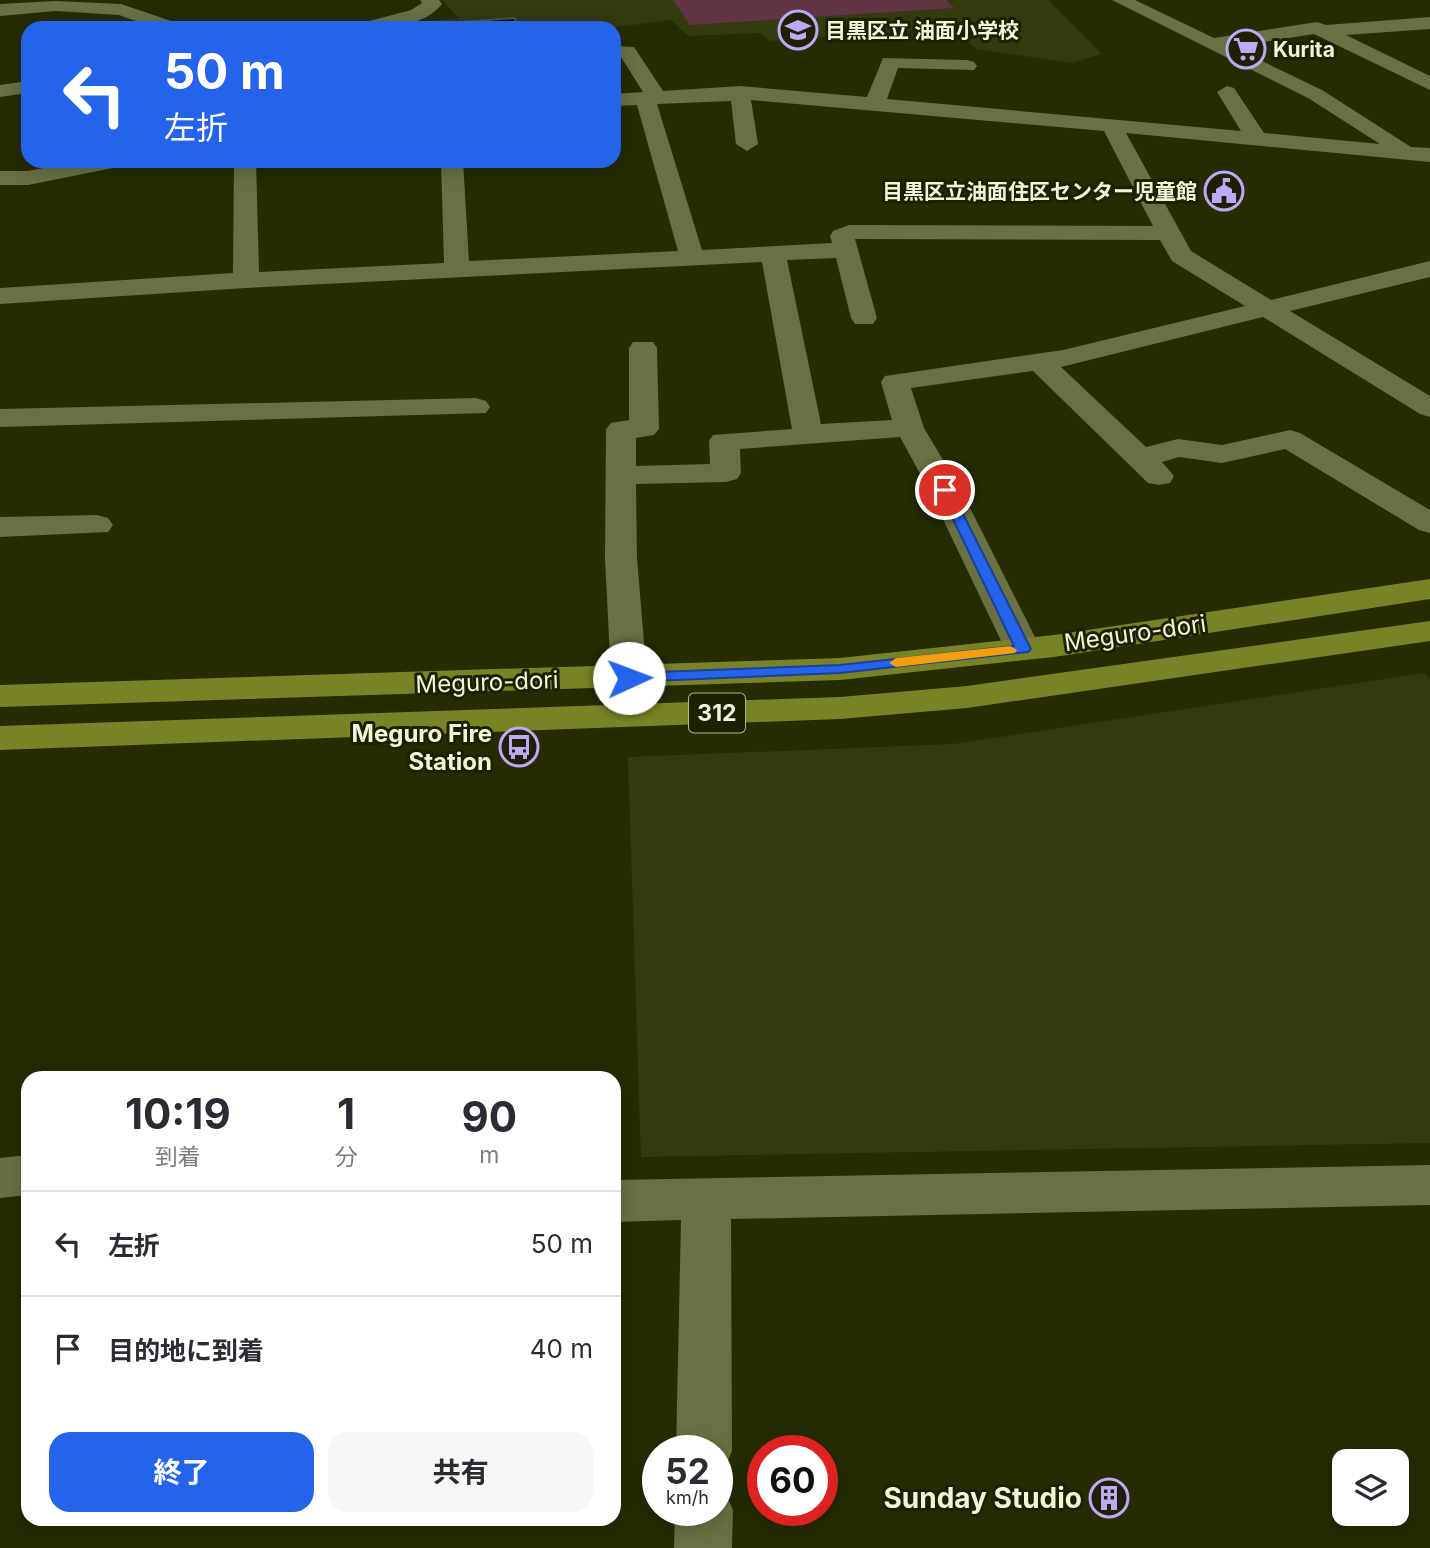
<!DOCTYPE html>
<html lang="ja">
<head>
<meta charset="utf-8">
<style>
  :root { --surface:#fff; --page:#f7f7f7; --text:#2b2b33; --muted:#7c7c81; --line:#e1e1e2; --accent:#2563eb }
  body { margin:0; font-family:Inter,"Noto Sans JP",sans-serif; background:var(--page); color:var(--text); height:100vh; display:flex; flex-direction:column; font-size:26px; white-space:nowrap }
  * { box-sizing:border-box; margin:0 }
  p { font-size:23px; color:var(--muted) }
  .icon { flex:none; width:38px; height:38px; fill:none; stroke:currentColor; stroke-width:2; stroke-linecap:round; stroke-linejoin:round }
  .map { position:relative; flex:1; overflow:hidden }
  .side { position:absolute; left:21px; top:1071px; width:600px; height:455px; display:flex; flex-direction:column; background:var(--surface); border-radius:21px; box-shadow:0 4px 18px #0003 }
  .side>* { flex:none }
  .banner { position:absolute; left:21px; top:21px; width:600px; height:147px; border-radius:21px; box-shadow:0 4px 18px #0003; background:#2563eb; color:#fff; overflow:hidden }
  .tools { position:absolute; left:1332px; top:1449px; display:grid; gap:14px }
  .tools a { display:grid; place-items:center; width:77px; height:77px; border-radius:14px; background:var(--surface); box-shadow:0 4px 18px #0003; font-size:35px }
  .speed { position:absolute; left:642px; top:1435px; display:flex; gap:14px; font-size:35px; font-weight:700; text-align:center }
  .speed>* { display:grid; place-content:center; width:91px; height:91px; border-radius:50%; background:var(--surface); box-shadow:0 4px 18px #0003; line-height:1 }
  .speed small { font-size:18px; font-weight:400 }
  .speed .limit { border:10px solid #d22; background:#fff; color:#111 }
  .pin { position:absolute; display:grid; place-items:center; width:60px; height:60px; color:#fff; margin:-30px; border:4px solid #fff; border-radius:50%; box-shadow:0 2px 7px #0007 }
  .me { position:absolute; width:77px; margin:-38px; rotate:88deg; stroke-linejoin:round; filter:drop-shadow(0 0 5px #0008) }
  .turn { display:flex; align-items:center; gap:24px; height:147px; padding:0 28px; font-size:32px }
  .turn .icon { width:91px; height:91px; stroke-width:2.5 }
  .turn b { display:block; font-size:49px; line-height:60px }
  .eta { display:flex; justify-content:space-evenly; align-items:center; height:119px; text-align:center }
  .eta b { font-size:42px; font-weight:700; line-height:49px }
  .button { display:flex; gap:14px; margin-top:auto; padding:14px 28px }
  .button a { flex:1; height:80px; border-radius:21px; background:var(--accent); color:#fff; font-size:28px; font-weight:700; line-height:80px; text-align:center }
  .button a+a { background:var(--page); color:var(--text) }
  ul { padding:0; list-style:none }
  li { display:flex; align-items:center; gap:21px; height:105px; padding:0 28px; border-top:2px solid var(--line) }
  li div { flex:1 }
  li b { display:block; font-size:26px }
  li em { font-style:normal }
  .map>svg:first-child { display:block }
  .built { fill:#34390e }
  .green { fill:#613546 }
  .water { fill:#00120c; stroke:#48564a; stroke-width:2 }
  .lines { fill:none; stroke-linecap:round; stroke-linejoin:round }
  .minor { fill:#697042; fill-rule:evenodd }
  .major { fill:#798325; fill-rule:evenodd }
  .route { fill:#2563eb; stroke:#184099; stroke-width:2 }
  .slow { fill:#f59e0b }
  .labels { text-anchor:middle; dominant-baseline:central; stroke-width:6; stroke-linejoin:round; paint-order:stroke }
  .far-poi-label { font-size:21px; font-weight:bold; fill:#eff4da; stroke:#1d2100; text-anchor:start }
  .shield { fill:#1d2100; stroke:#b0b599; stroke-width:2 }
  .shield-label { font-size:23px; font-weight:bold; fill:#eff4da }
  .street-label { font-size:24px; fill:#eff4da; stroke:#1d2100 }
  .poi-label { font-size:24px; font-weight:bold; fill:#eff4da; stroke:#1d2100; text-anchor:end }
  .near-poi-label { font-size:28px; font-weight:bold; fill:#eff4da; stroke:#1d2100; text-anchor:end }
</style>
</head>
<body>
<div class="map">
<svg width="1430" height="1548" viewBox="0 0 1430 1548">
  <rect width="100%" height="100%" fill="#262b00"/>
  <path class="built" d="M442,0H1048L1102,54L1072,63L977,49L951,28L770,41L759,33L688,36L671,20L609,28H395L393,25L459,18Z
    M1424,673L1430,679V1143L641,1157L628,757L953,744Z"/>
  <path class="green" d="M673,0H946L954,8L690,25Z"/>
  <path class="water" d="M514,18L521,28L416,26Z"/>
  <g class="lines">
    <path class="minor" d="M420,0H439L442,4C423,28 383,28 356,28L358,24L411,10L422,3Z
      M1112,0H1135L1214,38L1317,22L1326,25L1430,17V29L1346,35L1430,76V90L1314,34L1233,47L1322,90L1411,147L1430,148V162L1126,133L1191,251L1271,300L1430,261V277L1290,311L1430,396V417L1420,414L1263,317L1061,367L1146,447L1178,439L1222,445L1290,430L1300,433L1430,510V533L1419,530L1285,449L1222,463L1179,457L1162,462L1174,476L1170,483L1159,485L1148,483L1033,371L911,388L924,428L961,490L1041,649L1035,656L1023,660L1011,656L1005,649L929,490L900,437L740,449L741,473L737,479L726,482L636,484L637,558L647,678L642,686L629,689L616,686L611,678L605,558L606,429L611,423L629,420V348L633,342H653L657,348L659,429L654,435L636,438V466L710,464L709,441L713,435L792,429L762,262L246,288L0,304V288L233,273L234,161H256L259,272L444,263L441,161H463L469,261L678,251L637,105L614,106V94L643,92L621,57L614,58V46L634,47L663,91L740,86L867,97L883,58L967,60L974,62L977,66L974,70L898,68L887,99L1241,131L1217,92L1227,86L1234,88L1264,133L1380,144L1308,98ZM751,100L1104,131L1153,226L849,225L833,231L830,236L832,243L702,250L657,104L731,101L736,144L747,151L758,144ZM855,239L1160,240L1172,261L1245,306L1063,350L885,376L881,382L892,420L821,424L787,260L836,258L851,318L855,324H873L877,318Z
      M56,1L121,4L180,24L182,28H155L119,15L56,11L0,16V4Z
      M28,81V93L0,97V85Z
      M79,161H124L113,168L28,185H0V171H28Z
      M476,398L486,401L490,407L486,413L0,427V409Z
      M97,515L108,518L113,525L108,532L0,537V517Z
      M28,1155V1195L0,1198V1158Z
      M1430,1165V1205L731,1219L732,1451L724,1470L718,1472V1451H676L681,1220L614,1222V1180Z
      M718,1487L724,1490L733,1510L732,1548H674L675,1510H718Z"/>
    <path class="major" d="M1430,579V599L1054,657L840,680L0,707V685L840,658L1054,635Z
      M1430,621V641L967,708L840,719L0,750V726L840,697L967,686Z"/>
  </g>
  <path class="route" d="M940,488L951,490L1031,649L1028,652L840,673L629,682L622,678L629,673L840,665L1014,646L939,490Z"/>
  <path class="slow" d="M1010,646L1017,650L1015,653L896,667L889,663L896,658Z"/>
  <defs>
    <symbol id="school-ring" viewBox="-11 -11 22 22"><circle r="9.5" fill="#1d2100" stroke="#bda9f5" stroke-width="1.5"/><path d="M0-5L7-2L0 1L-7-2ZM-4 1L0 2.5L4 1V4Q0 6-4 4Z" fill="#bda9f5"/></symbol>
    <symbol id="supermarket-ring" viewBox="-11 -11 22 22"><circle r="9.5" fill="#1d2100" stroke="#bda9f5" stroke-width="1.5"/><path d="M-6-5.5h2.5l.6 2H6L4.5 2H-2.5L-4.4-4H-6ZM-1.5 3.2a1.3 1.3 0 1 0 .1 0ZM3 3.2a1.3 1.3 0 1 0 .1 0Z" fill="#bda9f5"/></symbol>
    <symbol id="civic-ring" viewBox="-11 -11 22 22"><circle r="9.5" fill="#1d2100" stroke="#bda9f5" stroke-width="1.5"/><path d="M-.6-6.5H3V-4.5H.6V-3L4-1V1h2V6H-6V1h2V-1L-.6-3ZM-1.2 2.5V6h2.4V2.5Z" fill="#bda9f5"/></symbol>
    <symbol id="bus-ring" viewBox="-11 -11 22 22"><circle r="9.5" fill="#1d2100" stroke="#bda9f5" stroke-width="1.5"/><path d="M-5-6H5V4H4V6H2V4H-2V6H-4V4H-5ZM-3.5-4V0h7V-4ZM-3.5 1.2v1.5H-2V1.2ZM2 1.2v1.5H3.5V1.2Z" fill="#bda9f5"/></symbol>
    <symbol id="building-ring" viewBox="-11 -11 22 22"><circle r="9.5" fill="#1d2100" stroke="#bda9f5" stroke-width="1.5"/><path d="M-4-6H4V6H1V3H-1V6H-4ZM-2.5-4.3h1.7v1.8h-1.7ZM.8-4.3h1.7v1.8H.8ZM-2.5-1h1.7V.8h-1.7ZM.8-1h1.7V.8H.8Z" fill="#bda9f5"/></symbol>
  </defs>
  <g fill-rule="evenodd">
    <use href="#school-ring" x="776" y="8" width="44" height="44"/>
    <use href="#supermarket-ring" x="1224" y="27" width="44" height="44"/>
    <use href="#civic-ring" x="1202" y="169" width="44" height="44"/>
    <use href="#bus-ring" x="497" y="725" width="44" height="44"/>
    <use href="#building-ring" x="1087" y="1476" width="44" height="44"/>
  </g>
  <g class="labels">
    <g class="far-poi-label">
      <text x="825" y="30">目黒区立 油面小学校</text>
      <text x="1273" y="49">Kurita</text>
      <text x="1197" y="191" text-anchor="end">目黒区立油面住区センター児童館</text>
    </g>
    <rect class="shield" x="689" y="693.5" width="56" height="39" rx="5"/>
    <g class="shield-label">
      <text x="717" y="713">312</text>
    </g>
    <g class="street-label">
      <text transform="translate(1135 633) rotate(-8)">Meguro-dori</text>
      <text transform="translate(487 682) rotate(-2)">Meguro-dori</text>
    </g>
    <g class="poi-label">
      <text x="492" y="733">Meguro Fire<tspan x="492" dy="28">Station</tspan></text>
    </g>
    <g class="near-poi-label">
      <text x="1082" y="1498">Sunday Studio</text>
    </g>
  </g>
</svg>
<div class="tools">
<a><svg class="icon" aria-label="layers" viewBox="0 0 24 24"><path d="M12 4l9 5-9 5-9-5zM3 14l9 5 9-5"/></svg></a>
</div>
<div class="speed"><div>52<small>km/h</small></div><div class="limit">60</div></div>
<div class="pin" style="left:945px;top:490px;background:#d93025"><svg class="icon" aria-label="arrive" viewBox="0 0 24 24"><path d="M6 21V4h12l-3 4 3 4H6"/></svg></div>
<svg class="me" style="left:629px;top:678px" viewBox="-20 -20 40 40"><circle r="19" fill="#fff"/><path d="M0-13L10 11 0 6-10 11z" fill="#2563eb"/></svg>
<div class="banner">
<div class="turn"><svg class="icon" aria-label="left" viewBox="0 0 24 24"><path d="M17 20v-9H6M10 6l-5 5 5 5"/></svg><div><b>50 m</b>左折</div></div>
</div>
<section class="side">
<div class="eta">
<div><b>10:19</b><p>到着</p></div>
<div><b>1</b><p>分</p></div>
<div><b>90</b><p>m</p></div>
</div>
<ul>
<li><svg class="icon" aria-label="left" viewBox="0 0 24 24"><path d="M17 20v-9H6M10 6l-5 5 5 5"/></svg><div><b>左折</b></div><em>50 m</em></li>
<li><svg class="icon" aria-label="arrive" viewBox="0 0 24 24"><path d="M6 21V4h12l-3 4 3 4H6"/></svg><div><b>目的地に到着</b></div><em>40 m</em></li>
</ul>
<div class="button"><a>終了</a><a>共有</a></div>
</section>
</div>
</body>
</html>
